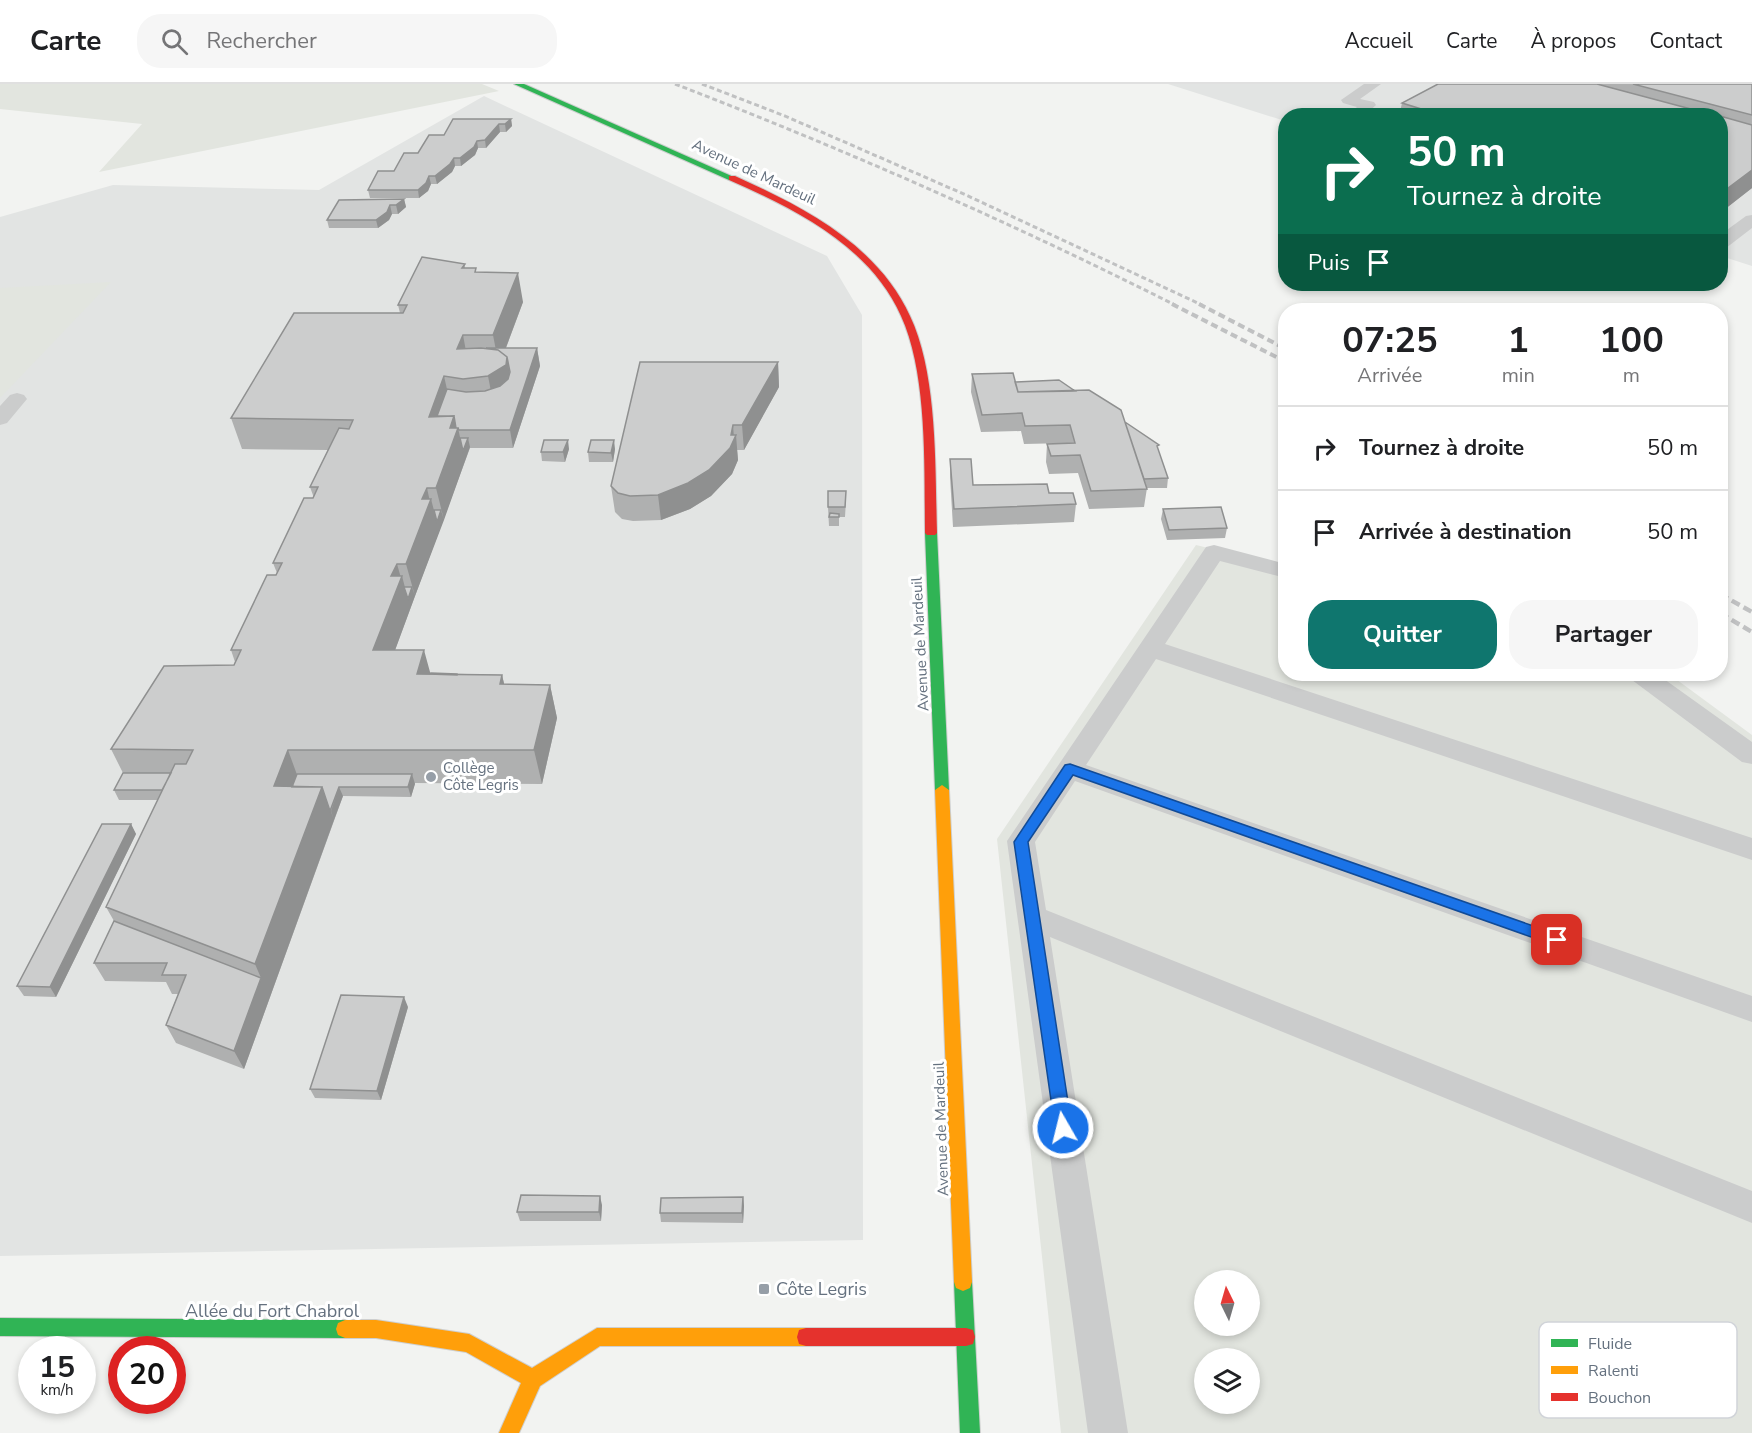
<!DOCTYPE html>
<html lang="fr">
<head>
<meta charset="utf-8">
<style>
  :root { --surface:#fff; --page:#f6f6f6; --text:#202124; --muted:#757577; --line:#e0e0e0; --accent:#0f766e }
  body { margin:0; font-family:"Nunito Sans",sans-serif; background:var(--page); color:var(--text); height:100vh; display:flex; flex-direction:column; font-size:22px; white-space:nowrap }
  * { box-sizing:border-box; margin:0 }
  p { font-size:20px; color:var(--muted) }
  .icon { flex:none; width:33px; height:33px; fill:none; stroke:currentColor; stroke-width:2; stroke-linecap:round; stroke-linejoin:round }
  .map { position:relative; flex:1; overflow:hidden }
  .sheet { position:absolute; left:1278px; top:219px; width:450px; height:378px; display:flex; flex-direction:column; background:var(--surface); border-radius:24px; box-shadow:0 3px 9px #0003 }
  .sheet>* { flex:none }
  .hud { position:absolute; left:1278px; top:24px; width:450px; height:183px; border-radius:24px; box-shadow:0 3px 9px #0003; background:#0b6e4f; color:#fff; overflow:hidden }
  .needle { width:39px; rotate:355deg }
  .buttons { position:absolute; left:1194px; top:1186px; display:grid; gap:12px }
  .buttons a { display:grid; place-items:center; width:66px; height:66px; border-radius:50%; background:var(--surface); box-shadow:0 3px 9px #0003; font-size:30px }
  .speed { position:absolute; left:18px; top:1252px; display:flex; gap:12px; font-size:30px; font-weight:700; text-align:center }
  .speed>* { display:grid; place-content:center; width:78px; height:78px; border-radius:50%; background:var(--surface); box-shadow:0 3px 9px #0003; line-height:1 }
  .speed small { font-size:15px; font-weight:400 }
  .speed .limit { border:9px solid #d22; background:#fff; color:#111 }
  .pin { position:absolute; display:grid; place-items:center; width:51px; height:51px; color:#fff; margin:-26px; border-radius:12px; box-shadow:0 3px 9px #0006 }
  .me { position:absolute; width:66px; margin:-33px; rotate:352deg; stroke-linejoin:round; filter:drop-shadow(0 0 4px #0008) }
  .turn { display:flex; align-items:center; gap:21px; height:126px; padding:0 30px; font-size:27px }
  .turn .icon { width:78px; height:78px; stroke-width:2.5 }
  .turn b { display:block; font-size:42px; line-height:51px }
  .then { display:flex; align-items:center; height:57px; padding:0 30px; background:#0003; gap:12px; font-size:22px }
  .eta { display:flex; justify-content:space-evenly; align-items:center; height:102px; text-align:center }
  .eta b { font-size:36px; font-weight:700; line-height:42px }
  .cta { display:flex; gap:12px; margin-top:auto; padding:12px 30px }
  .cta a { flex:1; height:69px; border-radius:24px; background:var(--accent); color:#fff; font-size:24px; font-weight:700; line-height:69px; text-align:center }
  .cta a+a { background:var(--page); color:var(--text) }
  ul { padding:0; list-style:none }
  li { display:flex; align-items:center; gap:18px; height:84px; padding:0 30px; border-top:2px solid var(--line) }
  li div { flex:1 }
  li b { display:block; font-size:22px }
  li em { font-style:normal }
  header { display:flex; align-items:center; gap:36px; box-sizing:border-box; height:84px; padding:0 30px; background:var(--surface); border-bottom:2px solid var(--line) }
  header strong { font-size:28px }
  nav { display:flex; gap:33px; margin-inline-start:auto; font-size:21px }
  .search { width:420px; height:54px; background:var(--page); display:flex; align-items:center; gap:15px; box-sizing:border-box; padding:0 21px; border-radius:24px; color:var(--muted); font-size:22px }
  .map>svg:first-child { display:block }
  .built { fill:#e2e4e3 }
  .green { fill:#e2e5df; fill-rule:evenodd }
  .lines { fill:none; stroke-linecap:round; stroke-linejoin:round }
  .fast-casing { stroke:#cecfcf; stroke-width:2 }
  .slow-casing { stroke:#cecfcf; stroke-width:2 }
  .jam-casing { stroke:#cecfcf; stroke-width:2 }
  .lane { fill:#cbcccc; fill-rule:evenodd }
  .fast { fill:#30b455; fill-rule:evenodd }
  .slow { fill:#ff9f0a; fill-rule:evenodd }
  .jam { fill:#e5322d; fill-rule:evenodd }
  .rail-far2 { stroke:#c0c1c2; stroke-width:3; stroke-dasharray:5 3; stroke-linecap:butt }
  .rail-far1 { stroke:#c0c1c2; stroke-width:4; stroke-dasharray:7 4; stroke-linecap:butt }
  .rail { stroke:#c0c1c2; stroke-width:4.5; stroke-dasharray:9 4.5; stroke-linecap:butt }
  .wall { fill:#afb0b0 }
  .shaded-wall { fill:#8f9090 }
  .building { fill:#cccdcd; stroke:#8f9090; stroke-width:1.5 }
  .route { fill:#1a73e8; stroke:#114b97; stroke-width:1.5 }
  .poi-dot { fill:#969ea7; stroke:#fff; stroke-width:2 }
  .labels { text-anchor:middle; dominant-baseline:central; stroke-width:6; stroke-linejoin:round; paint-order:stroke }
  .street-label { font-size:15px; fill:#65717f; stroke:#fff }
  .poi-label { font-size:15px; fill:#65717f; stroke:#fff; text-anchor:start }
  .near-poi-label { font-size:18px; fill:#65717f; stroke:#fff; text-anchor:start }
  .near-street-label { font-size:18px; fill:#65717f; stroke:#fff }
  .key { fill:#fff; stroke:#d1d4d9; stroke-width:1.5 }
  .key-label { font-size:16px; fill:#65717f }
</style>
</head>
<body>
<header>
<strong>Carte</strong>
<div class="search"><svg class="icon" aria-label="search" viewBox="0 0 24 24"><circle cx="10" cy="10" r="6"/><path d="M15 15l6 6"/></svg>Rechercher</div>
<nav><a>Accueil</a><a>Carte</a><a>À propos</a><a>Contact</a></nav>
</header>
<div class="map">
<svg width="1752" height="1349" viewBox="0 0 1752 1349">
  <rect width="100%" height="100%" fill="#f2f3f1"/>
  <path class="built" d="M1168,0H1752V182L1721,172L1720,32H1286L1285,37Z
    M484,12L827,172L862,231L863,1156L0,1172V133L113,101L319,106Z"/>
  <path class="green" d="M0,0H482L499,7L99,88L142,40L0,25Z
    M111,198L0,314V204Z
    M1196,461L1285,483L1286,590H1669L1752,651V1349H1061L997,755ZM1204,1197H1250V1242H1204ZM1204,1275H1250V1320H1204Z"/>
  <g class="lines">
    <defs>
      <path id="fast" d="M514,0H524L736,94L729,96Z
        M931,446L937,449L949,706L942,711L935,706L925,449Z
        M963,1189L970,1192L972,1198L980,1349H960L954,1198L956,1192Z
        M0,1234L345,1236L352,1239L354,1245L352,1251L345,1254L0,1252Z"/>
      <path id="slow" d="M942,701L949,706L972,1198L970,1204L963,1207L956,1204L954,1198L935,706Z
        M345,1236H376L469,1250L532,1284L597,1244H806L813,1246L815,1253L813,1260L806,1262H600L540,1302L519,1349H499L521,1299L466,1268L376,1254H345L338,1251L336,1245L338,1239Z"/>
      <path id="jam" d="M729,92H735C803,123 877,160 910,232C938,291 935,384 937,449L935,451H927L925,449C924,384 928,291 901,232C870,162 795,125 729,96Z
        M806,1244H966L973,1246L975,1253L973,1260L966,1262H806L799,1260L797,1253L799,1246Z"/>
    </defs>
    <use href="#fast" class="fast-casing"/>
    <use href="#slow" class="slow-casing"/>
    <use href="#jam" class="jam-casing"/>
    <path class="lane" d="M1364,0H1381L1360,15L1374,18L1376,21L1364,32H1346L1357,23L1343,19L1341,16Z
      M1752,131V144L1726,164L1720,165V151L1746,132Z
      M17,309L24,311L27,315L7,339L0,341V322L10,311Z
      M1214,461L1286,480V494L1220,477L1165,560L1752,754V776L1156,575L1086,681L1752,912V938L1075,697L1035,758L1046,826L1752,1107V1139L1050,853L1128,1349H1088L1007,757L1206,463Z
      M1629,590H1657L1752,658V680L1742,678L1632,596Z"/>
    <use href="#fast" class="fast"/>
    <use href="#slow" class="slow"/>
    <use href="#jam" class="jam"/>
    <path class="rail-far2" d="M675,0C846,66 1012,139 1175,221
      M702,0L785,32L966,111L1202,221"/>
    <path class="rail-far1" d="M1172,220L1286,278
      M1199,220L1286,265"/>
    <path class="rail" d="M1720,510L1752,528
      M1720,529L1752,548"/>
  </g>
  <path class="wall" d="M1438,0H1752V104L1720,129V32H1399L1402,19Z
    M511,35L512,42L506,48H500L486,64H478L475,71L461,82H455L452,88L437,100H431L428,107L419,114H370L368,106L418,69L444,51Z
    M404,115L406,123L398,130H392L389,136L378,144H329L327,136Z
    M465,180V184L477,189L523,218L506,264H537L540,282L513,364H470L395,566L431,589L502,591L504,600L550,601L557,634L542,700L415,699L411,713L343,712L244,985L176,959L166,941L178,910H172L166,898L105,897L94,879L114,837L106,823L158,716H119L114,706L123,689L111,665L234,581L235,578L231,566L277,489L273,479L314,414L310,403L328,366L242,365L231,334L400,229L398,221Z
    M778,278L779,303L744,366H737L738,376L732,390L711,412L690,425L661,436L633,437L622,435L615,428L611,402Z
    M972,290L1015,298L1125,338L1158,366L1168,394L1167,404H1147L1144,423L1089,425L1078,389L1049,390L1046,378L1047,360L1068,359L1024,360L1021,347L981,348L971,308Z
    M569,365L565,378L542,377L541,368Z
    M615,365L613,378H589L588,368Z
    M950,375L973,401L1049,409L1076,420L1074,438L953,443L950,393Z
    M846,416L845,433H839V442H829L828,423Z
    M1163,425L1227,444L1225,454L1167,456L1161,435Z
    M131,740L136,750L56,913L24,912L17,902Z
    M408,923L381,1016L315,1014L310,1005Z
    M743,1113L744,1122L743,1139L661,1138L660,1129Z
    M602,1121L601,1137H520L517,1128Z"/>
  <path class="shaded-wall" d="M511,35L512,42L506,48L505,40Z
    M499,40L500,48L486,64L485,56Z
    M477,57L478,64L475,71L461,82L460,74Z
    M454,74L455,82L452,88L437,100L435,92Z
    M1752,86V104L1720,129V110Z
    M429,92L431,100L428,107L419,114L418,106Z
    M404,115L406,123L398,130L396,121Z
    M390,121L392,130L389,136L378,144L376,136Z
    M518,189L523,218L499,282L493,251Z
    M463,251L468,278H460L464,295L457,265Z
    M537,264L540,282L513,364L510,346Z
    M507,273L512,303L494,323L488,292Z
    M778,278L779,303L744,366L742,341Z
    M444,292L451,323L443,346L429,333Z
    M454,332L458,344L463,367L468,354L470,363L444,436L436,404L450,344Z
    M733,341L734,354L736,351L738,376L732,390L711,412L690,425L661,436L658,411L731,351Z
    M568,356L569,365L565,378L563,368Z
    M614,356L615,365L613,378L611,369Z
    M427,404L430,418L431,415L437,438L441,426L444,436L415,512L406,480L422,415Z
    M397,480L401,494L402,492L408,515L412,503L415,512L383,599L373,566L391,492Z
    M424,566L433,599L417,590Z
    M502,591L510,624L500,600Z
    M550,601L557,634L542,700L534,666Z
    M288,666L300,699L291,726L274,702Z
    M412,690L415,700L411,713L408,703Z
    M322,703L334,736L244,985L234,967L261,894L255,880Z
    M339,703L343,712L334,736L331,727Z
    M131,740L136,750L56,913L50,903Z
    M404,913L408,923L381,1016L377,1007Z
    M600,1112L602,1121L601,1137L599,1128Z
    M743,1113L744,1122L743,1139L742,1129Z"/>
  <path class="building" d="M1438,0H1597L1717,32H1444L1402,19Z
    M1633,0H1752V31Z
    M1720,32L1752,41V86L1720,110Z
    M453,35H511L505,40H499L485,56L477,57L474,63L460,74H454L450,80L435,92H429L426,99L418,106H368L378,87H394L404,69H418L429,51H444Z
    M404,115L396,121H390L387,128L376,136H327L339,116Z
    M422,173L465,180L462,184H476L475,188L518,189L493,251H463L457,265L481,264L498,266L507,273L506,281L488,292L463,295L444,292L429,333L454,332L450,344H458L436,404H427L422,415H431L406,480H397L391,492H402L373,566H424L417,590L502,591L500,600L550,601L534,666H288L274,702L322,703L255,880L106,823L175,680H186L193,666L111,665L164,582L234,581L241,566H231L267,491H276L282,479H273L304,414H313L318,403H310L339,344L349,345L353,336L231,334L294,229H403L407,221H398Z
    M486,264H537L510,346H459L458,344H456L454,332H437L447,305L466,308L485,307L500,302L508,295L510,288L507,273L498,266Z
    M640,278H778L742,341H733L731,351H736L730,364L709,386L688,399L658,411L630,412L618,409L611,402Z
    M1013,289L1018,308L1089,306L1121,326L1147,405L1091,407L1080,371L1051,372L1047,360L1075,359L1070,341L1025,342L1022,329L982,331L972,290Z
    M1059,296L1075,307L1018,308L1015,298Z
    M1125,338L1159,361L1157,362L1168,394L1144,395Z
    M460,354H468L463,367Z
    M544,356H568L563,368H541Z
    M591,356H614L611,369L588,368Z
    M950,375H971L973,401L1047,400L1049,409H1073L1076,420L954,425Z
    M828,407H846L845,423H828Z
    M1221,423L1227,444L1169,446L1163,425Z
    M434,426H441L437,438Z
    M830,429L839,430V433H829Z
    M404,503H412L408,515Z
    M431,589L457,590V591L430,590Z
    M123,689H171L162,706H114Z
    M297,690H412L408,703H339L330,727L322,703H292Z
    M102,740H131L50,903L17,902Z
    M114,837L261,894L234,967L166,941L186,891H162L167,879H94Z
    M341,911L404,913L377,1007L310,1005Z
    M521,1111L600,1112L599,1128H517Z
    M743,1113L742,1129H660L661,1114Z"/>
  <path class="route" d="M1070,680L1562,852L1565,856L1562,860H1551L1073,691L1028,758L1072,1044L1069,1049L1063,1051L1057,1049L1055,1044L1014,758L1065,681Z"/>
  <g class="poi-dot">
    <circle cx="431" cy="693" r="6"/>
    <rect x="758" y="1199" width="12" height="12" rx="3"/>
  </g>
  <g class="labels">
    <g class="street-label">
      <text transform="translate(754 88) rotate(25)">Avenue de Mardeuil</text>
      <text transform="translate(920 560) rotate(-93)">Avenue de Mardeuil</text>
      <text transform="translate(941 1045) rotate(-92)">Avenue de Mardeuil</text>
    </g>
    <g class="poi-label">
      <text x="443" y="684">Collège<tspan x="443" dy="17">Côte Legris</tspan></text>
    </g>
    <g class="near-poi-label">
      <text x="776" y="1205">Côte Legris</text>
    </g>
    <g class="near-street-label">
      <text x="272" y="1227">Allée du Fort Chabrol</text>
    </g>
  </g>
  <rect x="1539" y="1238" width="198" height="96" rx="9" class="key"/>
  <rect x="1551" y="1255" width="27" height="8" fill="#30b455"/>
  <rect x="1551" y="1282" width="27" height="8" fill="#ff9f0a"/>
  <rect x="1551" y="1309" width="27" height="8" fill="#e5322d"/>
  <g class="key-label">
    <text x="1588" y="1265">Fluide</text>
    <text x="1588" y="1292">Ralenti</text>
    <text x="1588" y="1319">Bouchon</text>
  </g>
</svg>
<div class="buttons">
<a><svg class="needle" viewBox="-14 -14 28 28"><path d="M0-13l5 13h-10z" fill="#e53935"/><path d="M0 13l5-13h-10z" fill="#757577"/></svg></a>
<a><svg class="icon" aria-label="layers" viewBox="0 0 24 24"><path d="M12 4l9 5-9 5-9-5zM3 14l9 5 9-5"/></svg></a>
</div>
<div class="speed"><div>15<small>km/h</small></div><div class="limit">20</div></div>
<div class="pin" style="left:1557px;top:856px;background:#d93025"><svg class="icon" aria-label="arrive" viewBox="0 0 24 24"><path d="M6 21V4h12l-3 4 3 4H6"/></svg></div>
<svg class="me" style="left:1063px;top:1044px" viewBox="-20 -20 40 40"><circle r="17" fill="#1a73e8" stroke="#fff" stroke-width="3"/><path d="M0-11L8 9 0 5-8 9z" fill="#fff"/></svg>
<div class="hud">
<div class="turn"><svg class="icon" aria-label="right" viewBox="0 0 24 24"><path d="M7 20v-9h11M14 6l5 5-5 5"/></svg><div><b>50 m</b>Tournez à droite</div></div>
<div class="then">Puis<svg class="icon" aria-label="arrive" viewBox="0 0 24 24"><path d="M6 21V4h12l-3 4 3 4H6"/></svg></div>
</div>
<section class="sheet">
<div class="eta">
<div><b>07:25</b><p>Arrivée</p></div>
<div><b>1</b><p>min</p></div>
<div><b>100</b><p>m</p></div>
</div>
<ul>
<li><svg class="icon" aria-label="right" viewBox="0 0 24 24"><path d="M7 20v-9h11M14 6l5 5-5 5"/></svg><div><b>Tournez à droite</b></div><em>50 m</em></li>
<li><svg class="icon" aria-label="arrive" viewBox="0 0 24 24"><path d="M6 21V4h12l-3 4 3 4H6"/></svg><div><b>Arrivée à destination</b></div><em>50 m</em></li>
</ul>
<div class="cta"><a>Quitter</a><a>Partager</a></div>
</section>
</div>
</body>
</html>
